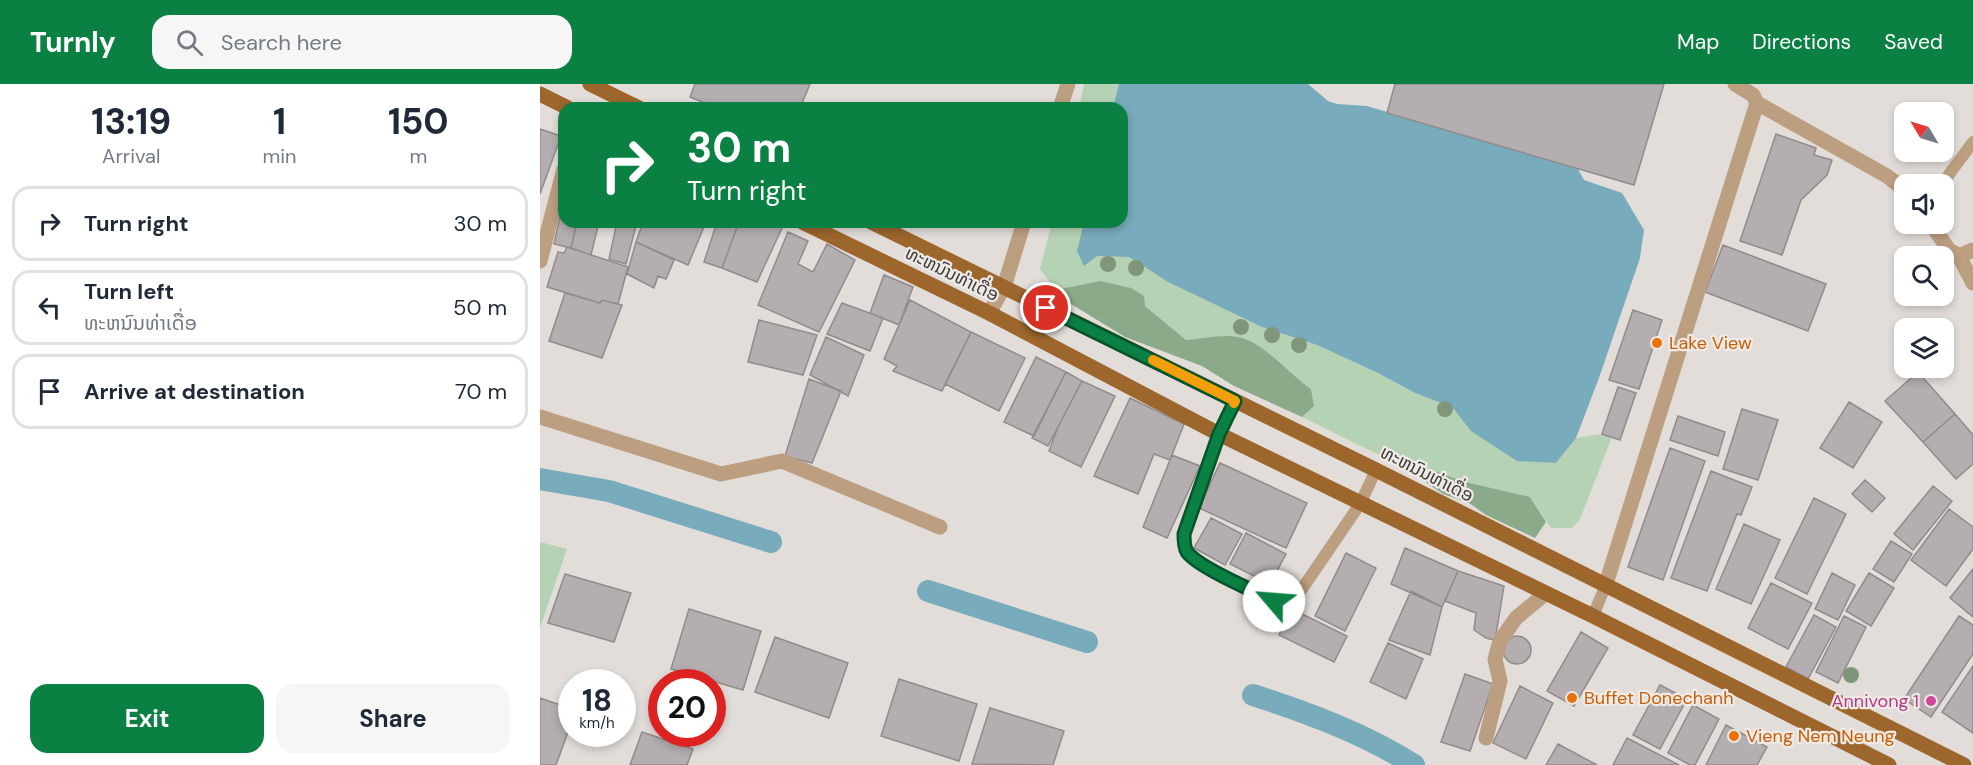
<!DOCTYPE html>
<html lang="en">
<head>
<meta charset="utf-8">
<style>
  :root { --surface:#fff; --page:#f6f6f7; --text:#1f2937; --muted:#747a83; --line:#e0e1e3; --accent:#0b8043 }
  body { margin:0; font-family:"DM Sans","Noto Sans Lao",sans-serif; background:var(--page); color:var(--text); height:100vh; display:flex; flex-direction:column; font-size:22px; white-space:nowrap }
  * { box-sizing:border-box; margin:0 }
  p { font-size:20px; color:var(--muted) }
  .icon { flex:none; width:33px; height:33px; fill:none; stroke:currentColor; stroke-width:2; stroke-linecap:round; stroke-linejoin:round }
  .map { position:relative; flex:1; overflow:hidden }
  .panel { display:flex; flex-direction:column; background:var(--surface); width:540px }
  .panel>* { flex:none }
  .top-card { position:absolute; left:18px; top:18px; width:570px; height:126px; border-radius:18px; box-shadow:0 3px 9px #0003; background:#0b8043; color:#fff; overflow:hidden }
  .needle { width:39px; rotate:308deg }
  .fabs { position:absolute; left:1354px; top:18px; display:grid; gap:12px }
  .fabs a { display:grid; place-items:center; width:60px; height:60px; border-radius:12px; background:var(--surface); box-shadow:0 3px 9px #0003; font-size:30px }
  .speed { position:absolute; left:18px; top:585px; display:flex; gap:12px; font-size:30px; font-weight:700; text-align:center }
  .speed>* { display:grid; place-content:center; width:78px; height:78px; border-radius:50%; background:var(--surface); box-shadow:0 3px 9px #0003; line-height:1 }
  .speed small { font-size:15px; font-weight:400 }
  .speed .limit { border:9px solid #d22; background:#fff; color:#111 }
  .pin { position:absolute; display:grid; place-items:center; width:51px; height:51px; color:#fff; margin:-26px; border:3px solid #fff; border-radius:50%; box-shadow:0 2px 6px #0007 }
  .me { position:absolute; width:66px; margin:-33px; rotate:297deg; stroke-linejoin:round; filter:drop-shadow(0 0 4px #0008) }
  .turn { display:flex; align-items:center; gap:21px; height:126px; padding:0 30px; font-size:27px }
  .turn .icon { width:78px; height:78px; stroke-width:2.5 }
  .turn b { display:block; font-size:42px; line-height:51px }
  .eta { display:flex; justify-content:space-evenly; align-items:center; height:102px; text-align:center }
  .eta b { font-size:36px; font-weight:700; line-height:42px }
  .cta { display:flex; gap:12px; margin-top:auto; padding:12px 30px }
  .cta a { flex:1; height:69px; border-radius:18px; background:var(--accent); color:#fff; font-size:24px; font-weight:700; line-height:69px; text-align:center }
  .cta a+a { background:var(--page); color:var(--text) }
  ul { padding:0; list-style:none }
  li { display:flex; align-items:center; gap:18px; height:75px; margin:0 12px 9px; padding:0 18px; border:3px solid var(--line); border-radius:18px }
  li div { flex:1 }
  li b { display:block; font-size:22px }
  li em { font-style:normal }
  header { display:flex; align-items:center; gap:36px; box-sizing:border-box; height:84px; padding:0 30px; background:var(--accent); color:#fff }
  header strong { font-size:28px }
  nav { display:flex; gap:33px; margin-inline-start:auto; font-size:21px }
  .search { width:420px; height:54px; background:var(--page); display:flex; align-items:center; gap:15px; box-sizing:border-box; padding:0 21px; border-radius:18px; color:var(--muted); font-size:22px }
  main { display:flex; flex:1; min-height:0 }
  .map>svg:first-child { display:block }
  .green { fill:#b6d2b4 }
  .forest { fill:#8baa89 }
  .water { fill:#78abbb }
  .lines { fill:none; stroke-linecap:round; stroke-linejoin:round }
  .canal { stroke:#78abbb; stroke-width:22 }
  .building { fill:#b5aeb0; stroke:#918b8d; stroke-width:1.5 }
  .lane { stroke:#bc9e81; stroke-width:12 }
  .street { stroke:#bc9e81; stroke-width:15 }
  .primary { stroke:#9c662c; stroke-width:15 }
  .tree { fill:#80967b }
  .route-casing { stroke:#07532c; stroke-width:15 }
  .route { stroke:#0b8043; stroke-width:10 }
  .slow { stroke:#f59e0b; stroke-width:10 }
  .food-dot { fill:#e8710a; stroke:#efeae6; stroke-width:2 }
  .hotel-dot { fill:#d1479c; stroke:#efeae6; stroke-width:2 }
  .labels { text-anchor:middle; dominant-baseline:central; stroke-width:4.5; stroke-linejoin:round; paint-order:stroke }
  .street-label { font-size:18px; fill:#3f3d3b; stroke:#efeae6 }
  .food-label { font-size:18px; fill:#c56008; stroke:#efeae6; text-anchor:start }
  .hotel-label { font-size:18px; fill:#b23c85; stroke:#efeae6; text-anchor:end }
</style>
</head>
<body>
<header>
<strong>Turnly</strong>
<div class="search"><svg class="icon" aria-label="search" viewBox="0 0 24 24"><circle cx="10" cy="10" r="6"/><path d="M15 15l6 6"/></svg>Search here</div>
<nav><a>Map</a><a>Directions</a><a>Saved</a></nav>
</header>
<main>
<section class="panel">
<div class="eta">
<div><b>13:19</b><p>Arrival</p></div>
<div><b>1</b><p>min</p></div>
<div><b>150</b><p>m</p></div>
</div>
<ul>
<li><svg class="icon" aria-label="right" viewBox="0 0 24 24"><path d="M7 20v-9h11M14 6l5 5-5 5"/></svg><div><b>Turn right</b></div><em>30 m</em></li>
<li><svg class="icon" aria-label="left" viewBox="0 0 24 24"><path d="M17 20v-9H6M10 6l-5 5 5 5"/></svg><div><b>Turn left</b><p>ທະຫນົນທ່າເດື່ອ</p></div><em>50 m</em></li>
<li><svg class="icon" aria-label="arrive" viewBox="0 0 24 24"><path d="M6 21V4h12l-3 4 3 4H6"/></svg><div><b>Arrive at destination</b></div><em>70 m</em></li>
</ul>
<div class="cta"><a>Exit</a><a>Share</a></div>
</section>
<div class="map">
<svg width="1433" height="681" viewBox="0 0 1433 681">
  <rect width="100%" height="100%" fill="#e2ddd9"/>
  <path class="green" d="M544,0H579L573,24H539Z
    M512,138H544L537,167L557,172L589,173L628,198L722,243L777,261L838,289L875,309L912,323L931,347L1016,379L1036,354L1062,350L1072,353L1040,435L1032,444H1011L990,413L921,397L898,388H883L833,368L762,333L774,322L771,305C750,291 723,257 698,253C682,251 662,255 646,256L605,222L560,197L515,206L500,185Z
    M0,458L27,465L0,544Z"/>
  <path class="forest" d="M560,197L591,204L604,212L605,222L646,256C662,255 682,250 698,253C723,257 750,291 771,305L774,322L762,333L694,302L662,282L585,253L518,212L515,206Z
    M883,388H898L921,397L990,413L1006,438L995,454L946,431L929,419L903,410L887,399Z"/>
  <path class="water" d="M579,0H768L788,17L797,20L827,22L1038,85L1044,96L1082,109L1104,146L1100,174L1059,294L1036,354L1016,379L977,377L931,347L912,323L875,309L838,289L777,261L722,243L628,198L589,173L557,172L544,182L537,167L544,138H582V24H573Z"/>
  <g class="lines">
    <path class="canal" d="M0,395L69,407L231,458
      M388,507L547,558
      M713,611C769,629 825,650 874,681"/>
  </g>
  <path class="building" d="M155,0H270L260,24H177L150,13Z
    M855,0H1124L1094,101L847,29Z
    M0,45L21,52L0,110Z
    M1236,50L1276,64L1274,71L1292,76L1287,91L1261,116L1242,171L1200,157Z
    M24,115V138H37L31,164L14,160Z
    M37,138H59L51,171L31,164Z
    M77,138H97L86,180L69,175Z
    M103,138H166L148,181L96,158Z
    M177,138H199L182,184L164,178Z
    M199,138H231L242,144L217,198L182,184Z
    M248,148L268,157L258,180L273,188L287,160L315,176L279,248L218,221Z
    M96,158L134,176L126,195L118,192L114,204L87,190Z
    M1183,161L1286,200L1268,247L1165,208Z
    M27,163L88,183L78,220L62,216L60,219L7,203L18,168L24,169Z
    M344,191L373,203L359,241L330,229Z
    M25,209L60,219L62,216L82,221L62,274L9,257Z
    M370,216L431,248L402,307L353,287L357,282L344,275Z
    M302,219L343,234L330,267L287,250Z
    M1093,226L1122,236L1099,305L1069,296Z
    M219,236L277,251L263,291L208,278Z
    M431,248L485,274L459,327L405,300Z
    M286,253L324,271L308,312L270,291Z
    M496,273L526,288L494,352L464,338Z
    M526,288L542,297L508,362L492,354Z
    M1378,288L1415,330L1383,358L1345,317Z
    M269,295L301,307L272,379L245,372Z
    M542,297L575,312L541,383L509,367L518,343Z
    M1078,303L1096,309L1080,356L1062,350Z
    M590,314L644,340L630,376L614,370L598,410L554,392Z
    M1309,318L1342,338L1313,384L1280,364Z
    M1202,325L1238,336L1218,396L1183,385Z
    M1415,330L1433,351V380L1416,395L1383,358Z
    M1138,332L1185,348L1178,372L1130,356Z
    M1130,364L1165,377L1123,496L1088,483Z
    M632,371L660,382L627,454L603,443Z
    M680,379L767,419L746,464L659,424Z
    M1171,387L1212,403L1201,431L1197,430L1167,507L1131,494Z
    M1325,396L1345,414L1332,428L1312,410Z
    M1393,402L1412,417L1373,466L1354,450Z
    M1274,414L1306,430L1267,510L1235,494Z
    M1409,425L1433,443V465L1406,502L1371,476Z
    M671,434L702,450L685,481L654,464Z
    M1204,440L1240,456L1211,520L1176,505Z
    M706,449L746,470L730,500L690,480Z
    M1351,457L1372,470L1354,498L1333,485Z
    M865,464L918,487L902,523L851,500Z
    M806,469L836,484L805,547L775,532Z
    M1433,485V533L1410,514Z
    M918,487L964,502L955,556L946,554L934,546L936,529L905,517Z
    M1292,489L1315,501L1298,536L1275,525Z
    M1329,489L1354,504L1331,542L1306,527Z
    M25,490L91,509L74,558L8,539Z
    M1231,499L1272,519L1248,565L1208,544Z
    M871,507L902,523L890,571L849,556Z
    M149,525L221,547L203,606L131,585Z
    M752,525L807,552L794,578L739,551Z
    M1274,531L1296,543L1268,595L1246,583Z
    M1304,532L1326,543L1298,599L1276,588Z
    M1419,532L1433,541V570L1391,633L1364,615Z
    M1041,548L1068,564L1034,622L1007,607Z
    M963 566a14 14 0 1 1 28 0a14 14 0 1 1-28 0Z
    M235,553L308,579L289,634L215,608Z
    M848,559L883,575L866,615L830,598Z
    M1433,582V649L1402,628Z
    M925,590L953,600L930,667L901,658Z
    M359,595L437,620L419,677L341,652Z
    M1120,601L1147,615L1120,665L1093,651Z
    M980,602L1013,619L986,675L953,659Z
    M0,614L32,625V637L16,681H0Z
    M1153,621L1179,635L1155,681H1150L1128,669Z
    M450,624L524,647L513,681L432,680Z
    M1186,641L1227,663L1217,681H1166Z
    M102,648L153,665L147,681H90Z
    M1087,654L1139,681H1073Z
    M1018,660L1057,681H1006Z"/>
  <g class="lines">
    <path class="lane" d="M1402,100L1433,58
      M695,317L679,350L644,450C644,455 644,463 647,468C658,484 715,507 734,517L747,516L762,505L820,420L836,386
      M1053,532L1065,503"/>
    <path class="street" d="M1195,0L1213,11L1217,19L1347,92L1365,106
      M520,24L528,0
      M1391,140L1409,166L1419,172L1433,199
      M1419,172L1433,166
      M0,177L24,85
      M449,229L464,203L484,138
      M0,333L181,390L242,377L400,443
      M1065,503L1217,19
      M946,654L960,597L955,575L960,557L976,534L1005,510"/>
    <path class="primary" d="M50,0L99,24
      M0,10L28,24
      M262,138L449,229L679,350L1053,532L1349,681
      M331,138L836,386L1424,681"/>
  </g>
  <g class="tree">
    <circle cx="568" cy="180" r="8"/>
    <circle cx="596" cy="184" r="8"/>
    <circle cx="701" cy="243" r="8"/>
    <circle cx="732" cy="251" r="8"/>
    <circle cx="759" cy="261" r="8"/>
    <circle cx="905" cy="325" r="8"/>
    <circle cx="1311" cy="591" r="8"/>
  </g>
  <g class="lines">
    <defs>
      <path id="route" d="M506,224L695,317L679,350L644,450C644,455 644,463 647,468C659,484 715,507 734,517"/>
    </defs>
    <use href="#route" class="route-casing"/>
    <use href="#route" class="route"/>
    <path class="slow" d="M613,276L695,317L694,319"/>
  </g>
  <g class="food-dot">
    <circle cx="1117" cy="259" r="6"/>
    <circle cx="1032" cy="614" r="6"/>
    <circle cx="1194" cy="652" r="6"/>
  </g>
  <circle class="hotel-dot" cx="1391" cy="617" r="6"/>
  <g class="labels">
    <g class="street-label">
      <text transform="translate(412 190) rotate(26)">ທະຫນົນທ່າເດື່ອ</text>
      <text transform="translate(887 390) rotate(27)">ທະຫນົນທ່າເດື່ອ</text>
    </g>
    <g class="food-label">
      <text x="1129" y="259">Lake View</text>
      <text x="1044" y="614">Buffet Donechanh</text>
      <text x="1206" y="652">Vieng Nem Neung</text>
    </g>
    <g class="hotel-label">
      <text x="1379" y="617">Annivong 1</text>
    </g>
  </g>
</svg>
<div class="fabs">
<a><svg class="needle" viewBox="-14 -14 28 28"><path d="M0-13l5 13h-10z" fill="#e53935"/><path d="M0 13l5-13h-10z" fill="#747a83"/></svg></a>
<a><svg class="icon" aria-label="sound" viewBox="0 0 24 24"><path d="M4 9h4l5-4v14l-5-4H4zM17 9q2 3 0 6"/></svg></a>
<a><svg class="icon" aria-label="search" viewBox="0 0 24 24"><circle cx="10" cy="10" r="6"/><path d="M15 15l6 6"/></svg></a>
<a><svg class="icon" aria-label="layers" viewBox="0 0 24 24"><path d="M12 4l9 5-9 5-9-5zM3 14l9 5 9-5"/></svg></a>
</div>
<div class="speed"><div>18<small>km/h</small></div><div class="limit">20</div></div>
<div class="pin" style="left:506px;top:224px;background:#d93025"><svg class="icon" aria-label="arrive" viewBox="0 0 24 24"><path d="M6 21V4h12l-3 4 3 4H6"/></svg></div>
<svg class="me" style="left:734px;top:517px" viewBox="-20 -20 40 40"><circle r="19" fill="#fff"/><path d="M0-13L10 11 0 6-10 11z" fill="#0b8043"/></svg>
<div class="top-card">
<div class="turn"><svg class="icon" aria-label="right" viewBox="0 0 24 24"><path d="M7 20v-9h11M14 6l5 5-5 5"/></svg><div><b>30 m</b>Turn right</div></div>
</div>
</div>
</main>
</body>
</html>
